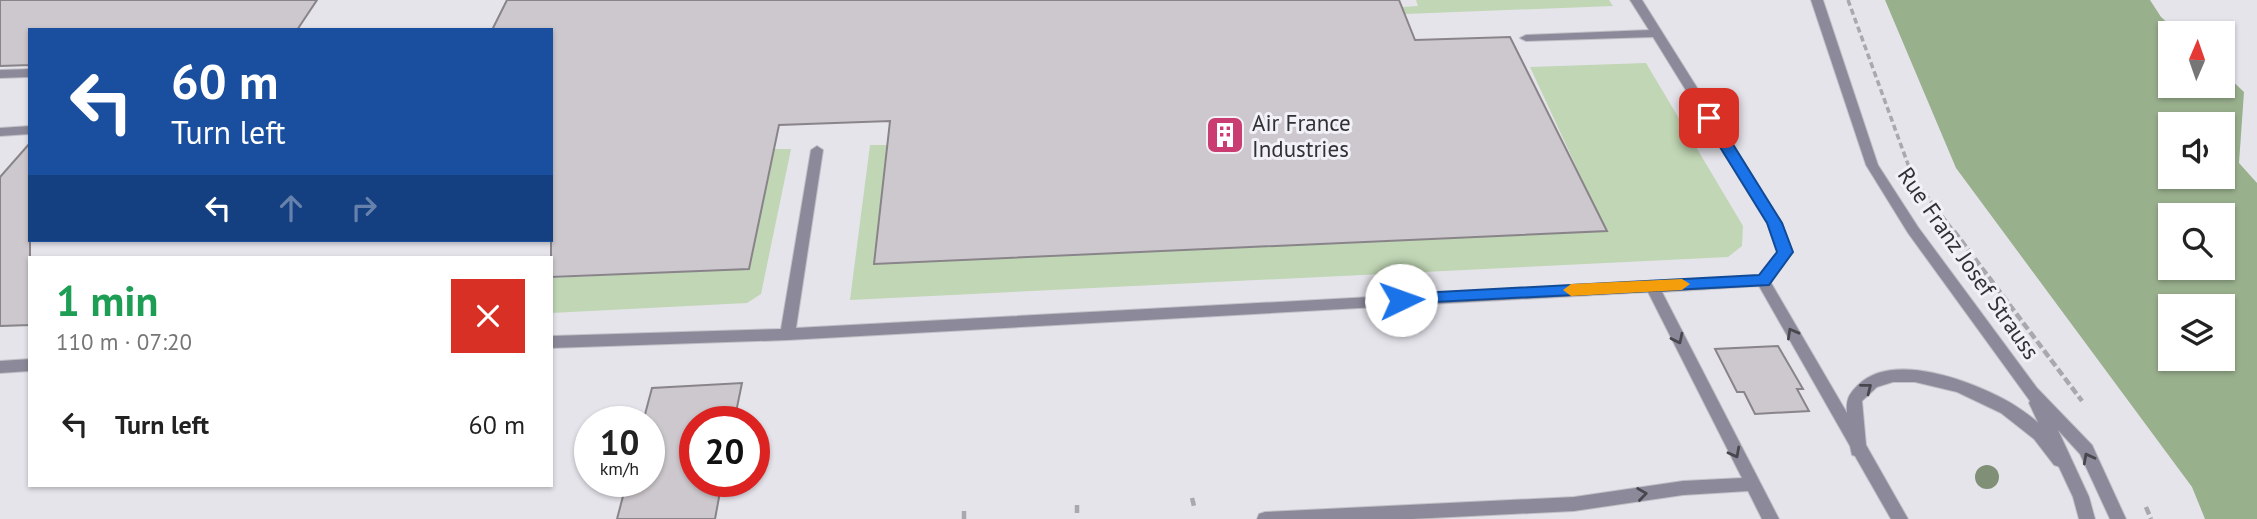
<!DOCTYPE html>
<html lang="en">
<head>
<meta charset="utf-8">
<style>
  :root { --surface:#fff; --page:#f2f2f2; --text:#222; --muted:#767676 }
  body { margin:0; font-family:"PT Sans",sans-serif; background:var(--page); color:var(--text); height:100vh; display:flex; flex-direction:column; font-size:26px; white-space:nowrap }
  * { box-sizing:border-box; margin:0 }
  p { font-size:23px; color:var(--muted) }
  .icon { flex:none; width:38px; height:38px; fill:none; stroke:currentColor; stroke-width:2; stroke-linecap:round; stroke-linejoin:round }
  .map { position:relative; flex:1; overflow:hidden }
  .sheet { position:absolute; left:28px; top:256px; width:525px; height:231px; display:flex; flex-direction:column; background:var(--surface); border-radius:0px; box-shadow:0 2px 5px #0004 }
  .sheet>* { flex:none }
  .top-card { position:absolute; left:28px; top:28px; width:525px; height:214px; border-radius:0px; box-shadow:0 2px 5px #0004; background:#1a4fa0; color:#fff; overflow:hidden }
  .needle { width:46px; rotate:2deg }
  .buttons { position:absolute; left:2158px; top:21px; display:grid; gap:14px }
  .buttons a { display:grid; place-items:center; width:77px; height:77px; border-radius:0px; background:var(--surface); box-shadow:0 2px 5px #0004; font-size:35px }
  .speed { position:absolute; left:574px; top:406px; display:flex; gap:14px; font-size:35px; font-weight:700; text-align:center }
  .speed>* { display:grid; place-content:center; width:91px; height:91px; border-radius:50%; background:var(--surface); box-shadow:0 2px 5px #0004; line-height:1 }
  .speed small { font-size:18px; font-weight:400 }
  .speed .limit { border:10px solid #d22; background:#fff; color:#111 }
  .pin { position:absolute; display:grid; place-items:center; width:60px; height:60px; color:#fff; margin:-30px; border-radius:14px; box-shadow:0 4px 10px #0006 }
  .me { position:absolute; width:77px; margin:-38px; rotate:87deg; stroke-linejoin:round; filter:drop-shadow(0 0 5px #0008) }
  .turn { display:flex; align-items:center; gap:24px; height:147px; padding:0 28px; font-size:32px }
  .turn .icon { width:91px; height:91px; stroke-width:2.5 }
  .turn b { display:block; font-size:49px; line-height:60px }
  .lanes { display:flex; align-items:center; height:66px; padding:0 28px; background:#0003; justify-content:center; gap:35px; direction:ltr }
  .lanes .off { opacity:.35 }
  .round { display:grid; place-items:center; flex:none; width:74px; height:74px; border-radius:0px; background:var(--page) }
  .overview { display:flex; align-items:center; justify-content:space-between; height:119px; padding:0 28px }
  h1 { font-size:42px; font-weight:800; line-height:52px; color:#1e9e55 }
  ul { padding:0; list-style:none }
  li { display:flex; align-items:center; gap:21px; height:98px; padding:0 28px }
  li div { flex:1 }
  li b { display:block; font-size:26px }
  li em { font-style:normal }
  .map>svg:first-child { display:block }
  .green { fill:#c0d6b4 }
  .forest { fill:#99b08d; fill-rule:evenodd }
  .building { fill:#cdc8cd; stroke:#888489; stroke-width:2 }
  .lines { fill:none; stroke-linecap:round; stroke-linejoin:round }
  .service-casing { stroke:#c1c0c6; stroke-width:2 }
  .tertiary-casing { stroke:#c1c0c6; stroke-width:2 }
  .path-far1 { stroke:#a9a8ae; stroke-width:3.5; stroke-dasharray:6 3.5; stroke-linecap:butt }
  .path { stroke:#a9a8ae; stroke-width:4.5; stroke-dasharray:8 3.5; stroke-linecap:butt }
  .service { fill:#8c8a9a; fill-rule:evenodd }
  .tertiary { fill:#8c8a9a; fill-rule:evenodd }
  .tree { fill:#7f9077 }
  .oneway { stroke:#48474e }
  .route { fill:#1a73e8; stroke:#114b97; stroke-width:2 }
  .slow { fill:#f59e0b }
  .labels { text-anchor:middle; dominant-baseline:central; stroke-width:6; stroke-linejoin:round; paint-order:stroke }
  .poi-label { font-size:23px; fill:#323134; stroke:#f3f1f8; text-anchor:start }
  .street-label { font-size:23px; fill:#323134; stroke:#f3f1f8 }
</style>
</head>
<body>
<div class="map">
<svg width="2257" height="519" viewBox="0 0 2257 519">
  <rect width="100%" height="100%" fill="#e5e4eb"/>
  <path class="green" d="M1416,0H1609L1613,6L1405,14L1402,7L1418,6Z
    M1646,63L1743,226L1742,246L1728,257L850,300L870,145H888L875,264L1606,231L1530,67Z
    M774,149H791L761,294L747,303L551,313V278L749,269Z"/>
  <path class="forest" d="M1885,0H2150L2161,17L2179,33H2170V86H2222L2223,72L2244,92L2239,163L2257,183V519H2205L2192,487L1956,168ZM2170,124H2222V177H2170ZM2170,215H2222V268H2170ZM2170,306H2222V359H2170Z"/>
  <path class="building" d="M0,0H317L297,30H30V65L0,66Z
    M507,0H1399L1415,40L1510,37L1607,231L874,264L890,121L779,125L749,269L551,277V30H492Z
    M30,143V325L0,326V177Z
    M1778,346L1803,389H1797L1809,411L1755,414L1744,392H1737L1715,349Z
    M742,383L734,422H695V481H722L715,519H617L627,481H649V422H643L652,388Z"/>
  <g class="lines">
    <defs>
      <path id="service" d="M1630,0H1642L1782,223L1792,252L1770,281L1847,413C1846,400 1848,395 1858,385C1893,350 1975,382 2011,403C2034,417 2056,436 2068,460L2066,465L2060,467L2054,465L2034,439L2001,413L1957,392L1915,382H1893L1877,387L1862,401L1866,445L1908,519H1891L1855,456L1852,455L1850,446L1759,286L1662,292L1779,519H1762L1748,491L1683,495L1574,511L1412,519H1257L1259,514L1265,512L1574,497L1683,481L1742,478L1648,292L788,340L551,348V336L781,329L811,150L817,146L823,150L796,328L1759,276L1778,251L1768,223L1653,37L1526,41L1520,38L1526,35L1649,30Z
        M30,69V77L0,78V70Z
        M30,126V134L0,136V128Z
        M30,359V371L0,373V361Z"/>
      <path id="tertiary" d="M1811,0H1823L1878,165L1918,227L2037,388L2092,445L2126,519H2110L2080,454L2058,430L2089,497L2095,519H2079L2073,497L2029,403L2030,401L1908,233L1866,165Z"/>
    </defs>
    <use href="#service" class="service-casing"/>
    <use href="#tertiary" class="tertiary-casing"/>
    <path class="path-far1" d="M1848,0L1913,178L1955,233"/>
    <path class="path" d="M1954,231L2082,401
      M1192,498L1194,506
      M1077,505V513
      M2146,507L2151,519
      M964,511V519"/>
    <use href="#service" class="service"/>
    <use href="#tertiary" class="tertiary"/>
  </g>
  <circle class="tree" cx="1987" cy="477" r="12"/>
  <defs><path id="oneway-chevron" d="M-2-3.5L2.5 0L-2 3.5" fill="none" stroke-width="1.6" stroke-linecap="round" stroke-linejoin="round" transform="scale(1.75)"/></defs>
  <g class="oneway">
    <use href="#oneway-chevron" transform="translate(1792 333) rotate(-119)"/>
    <use href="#oneway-chevron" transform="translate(1678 339) rotate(64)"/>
    <use href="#oneway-chevron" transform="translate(1867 388) rotate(-38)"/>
    <use href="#oneway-chevron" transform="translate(1735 453) rotate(62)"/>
    <use href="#oneway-chevron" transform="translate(2088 458) rotate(-118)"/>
    <use href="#oneway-chevron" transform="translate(1642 494) rotate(-8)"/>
  </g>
  <path class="route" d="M1709,113L1714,114L1782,223L1793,252L1769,285L1395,304L1393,300L1401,294L1759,275L1777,252L1767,223L1702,118Z"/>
  <path class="slow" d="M1682,279L1690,284L1682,290L1571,296L1563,290L1571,284Z"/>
  <defs>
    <symbol id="building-square" viewBox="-11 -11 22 22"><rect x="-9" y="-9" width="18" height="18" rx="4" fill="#c93d72" stroke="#f3f1f8"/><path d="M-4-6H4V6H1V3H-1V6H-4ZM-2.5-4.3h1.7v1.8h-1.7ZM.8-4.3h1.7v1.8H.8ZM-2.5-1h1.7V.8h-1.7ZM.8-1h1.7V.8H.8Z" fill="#fff"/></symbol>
  </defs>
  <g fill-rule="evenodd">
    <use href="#building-square" x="1203" y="113" width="44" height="44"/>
  </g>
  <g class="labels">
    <g class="poi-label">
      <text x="1252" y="122">Air France<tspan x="1252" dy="26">Industries</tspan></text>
    </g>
    <g class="street-label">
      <text transform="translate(1969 263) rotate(55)">Rue Franz Josef Strauss</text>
    </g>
  </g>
</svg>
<div class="buttons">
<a><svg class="needle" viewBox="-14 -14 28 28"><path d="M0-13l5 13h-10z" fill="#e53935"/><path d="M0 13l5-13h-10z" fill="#767676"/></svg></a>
<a><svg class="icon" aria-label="sound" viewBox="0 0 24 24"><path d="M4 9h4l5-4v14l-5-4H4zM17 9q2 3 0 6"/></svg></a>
<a><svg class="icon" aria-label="search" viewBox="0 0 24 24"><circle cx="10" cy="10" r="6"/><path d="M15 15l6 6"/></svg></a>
<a><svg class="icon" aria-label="layers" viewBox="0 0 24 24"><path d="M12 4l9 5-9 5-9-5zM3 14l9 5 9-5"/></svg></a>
</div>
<div class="speed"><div>10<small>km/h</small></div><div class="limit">20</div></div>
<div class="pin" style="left:1709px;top:118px;background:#d93025"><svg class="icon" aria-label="arrive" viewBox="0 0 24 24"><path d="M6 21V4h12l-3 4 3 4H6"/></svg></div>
<svg class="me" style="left:1401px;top:300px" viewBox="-20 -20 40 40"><circle r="19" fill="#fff"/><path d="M0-13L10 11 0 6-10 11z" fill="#1a73e8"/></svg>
<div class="top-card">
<div class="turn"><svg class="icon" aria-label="left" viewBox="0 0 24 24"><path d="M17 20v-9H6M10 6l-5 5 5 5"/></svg><div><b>60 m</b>Turn left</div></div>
<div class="lanes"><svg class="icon" aria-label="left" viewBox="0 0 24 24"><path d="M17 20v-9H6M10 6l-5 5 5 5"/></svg><svg class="icon off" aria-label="ahead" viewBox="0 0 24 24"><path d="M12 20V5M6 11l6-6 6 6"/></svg><svg class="icon off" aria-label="right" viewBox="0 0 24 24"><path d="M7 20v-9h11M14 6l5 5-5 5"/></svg></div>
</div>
<section class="sheet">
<div class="overview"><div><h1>1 min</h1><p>110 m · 07:20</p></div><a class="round" style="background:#d93025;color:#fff"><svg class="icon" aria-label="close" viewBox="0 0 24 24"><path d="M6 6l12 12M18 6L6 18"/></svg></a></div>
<ul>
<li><svg class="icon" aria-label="left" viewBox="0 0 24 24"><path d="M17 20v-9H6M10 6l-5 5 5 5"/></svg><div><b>Turn left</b></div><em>60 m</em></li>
</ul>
</section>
</div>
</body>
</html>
